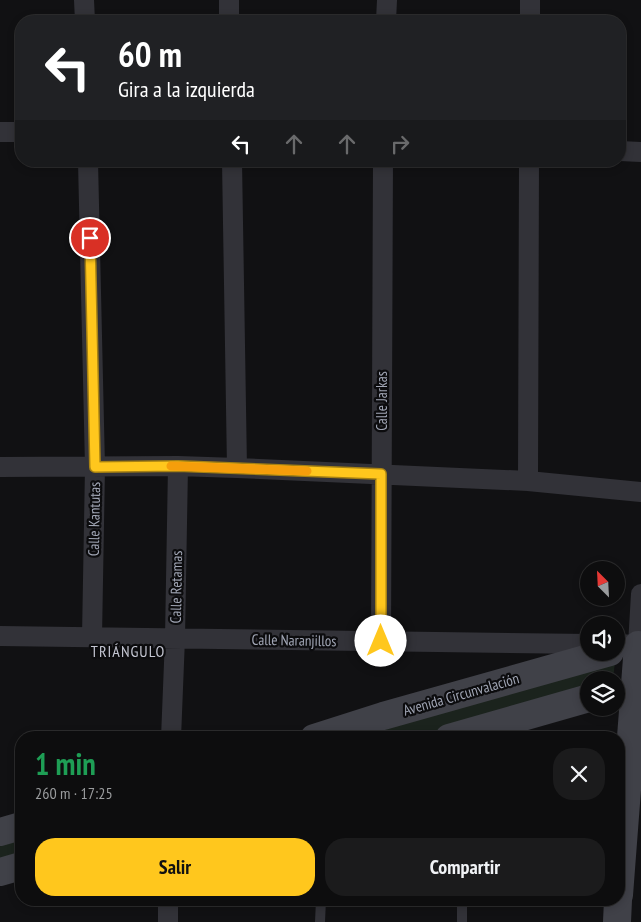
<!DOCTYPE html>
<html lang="es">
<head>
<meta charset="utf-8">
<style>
  :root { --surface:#0d0d0e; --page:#1b1b1c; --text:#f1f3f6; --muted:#9a9c9e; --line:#2d2d2e; --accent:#ffc71d }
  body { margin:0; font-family:"PT Sans Narrow",sans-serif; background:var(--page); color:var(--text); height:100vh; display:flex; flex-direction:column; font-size:19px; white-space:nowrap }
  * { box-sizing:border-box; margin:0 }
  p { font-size:16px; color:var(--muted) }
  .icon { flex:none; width:28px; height:28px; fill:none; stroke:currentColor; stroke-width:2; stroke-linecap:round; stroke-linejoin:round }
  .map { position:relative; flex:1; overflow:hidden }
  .details { position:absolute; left:15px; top:731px; width:610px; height:175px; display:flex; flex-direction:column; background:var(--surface); border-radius:20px; box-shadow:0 2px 8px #0003,0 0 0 1px var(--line) }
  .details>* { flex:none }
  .top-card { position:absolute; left:15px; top:15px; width:611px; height:152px; border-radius:20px; box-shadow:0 2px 8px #0003,0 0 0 1px var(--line); background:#202124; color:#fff; overflow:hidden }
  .needle { width:32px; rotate:336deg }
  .buttons { position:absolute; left:580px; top:561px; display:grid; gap:10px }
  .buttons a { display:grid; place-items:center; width:45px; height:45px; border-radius:50%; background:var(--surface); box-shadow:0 2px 8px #0003,0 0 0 1px var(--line); font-size:25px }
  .pin { position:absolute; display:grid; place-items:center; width:42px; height:42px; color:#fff; margin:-21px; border:2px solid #fff; border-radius:50%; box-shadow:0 1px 5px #0007 }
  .me { position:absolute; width:55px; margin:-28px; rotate:0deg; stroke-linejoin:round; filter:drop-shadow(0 0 4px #0008) }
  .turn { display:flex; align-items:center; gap:18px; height:105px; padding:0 20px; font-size:22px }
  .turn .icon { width:65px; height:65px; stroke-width:2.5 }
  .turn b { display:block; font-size:35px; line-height:42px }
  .lanes { display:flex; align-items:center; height:48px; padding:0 20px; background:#0003; justify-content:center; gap:25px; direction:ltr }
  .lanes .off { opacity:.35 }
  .round { display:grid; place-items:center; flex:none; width:52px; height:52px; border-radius:20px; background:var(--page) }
  .head { display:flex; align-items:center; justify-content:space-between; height:85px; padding:0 20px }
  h1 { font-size:30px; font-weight:700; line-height:38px; color:#1e9e55 }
  .action { display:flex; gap:10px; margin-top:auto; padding:10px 20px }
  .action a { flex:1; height:58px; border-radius:20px; background:var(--accent); color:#111; font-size:20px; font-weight:700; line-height:58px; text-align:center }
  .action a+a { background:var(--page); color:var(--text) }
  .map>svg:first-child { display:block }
  .green { fill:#1b231d }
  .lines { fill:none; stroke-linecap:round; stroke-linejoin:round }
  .lane { stroke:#323238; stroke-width:10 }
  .street { stroke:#323238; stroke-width:20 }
  .secondary { stroke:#404148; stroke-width:28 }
  .route-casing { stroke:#a68113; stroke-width:12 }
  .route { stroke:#ffc71d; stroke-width:9 }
  .slow { stroke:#f59e0b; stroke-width:9 }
  .labels { text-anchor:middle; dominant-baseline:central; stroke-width:4.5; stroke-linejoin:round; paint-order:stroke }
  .street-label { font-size:15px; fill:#a1a6b5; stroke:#0c0c0e }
  .neighbourhood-label { font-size:16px; letter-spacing:1px; fill:#c3c5d1; stroke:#0c0c0e }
</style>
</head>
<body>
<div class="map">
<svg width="641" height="922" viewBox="0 0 641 922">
  <rect width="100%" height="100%" fill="#111113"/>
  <path class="green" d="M615,662L613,680H589V688L415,737L347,738Z
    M21,836V856L0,862V842Z"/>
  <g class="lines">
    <path class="lane" d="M320,922L321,900
      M462,922V900"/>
    <path class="street" d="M84,0L85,21
      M229,0V21
      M386,21L387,0
      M530,21V0
      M0,132H21
      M620,151L641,152
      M88,161L95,467L92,637
      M232,161L237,468
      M0,467L178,466L237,468L528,481L641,492
      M528,481L529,161
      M0,636L589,644
      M381,641L383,161
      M616,644L638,645L641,594
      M171,738L175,638L178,466
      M168,900V922"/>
    <path class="secondary" d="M314,738L383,716L610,652
      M449,738L589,698
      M0,832L21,826
      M0,872L21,866
      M619,895L638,645
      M617,922L618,900"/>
  </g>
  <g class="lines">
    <defs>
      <path id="route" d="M90,238L95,467L178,466L381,474V641"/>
    </defs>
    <use href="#route" class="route-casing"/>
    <use href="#route" class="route"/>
    <path class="slow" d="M171,466L307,471"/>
  </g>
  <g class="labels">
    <g class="street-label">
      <text transform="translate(381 401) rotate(-90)">Calle Jarkas</text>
      <text transform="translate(94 519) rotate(-89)">Calle Kantutas</text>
      <text transform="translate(176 587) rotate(-89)">Calle Retamas</text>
      <text transform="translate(294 640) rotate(1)">Calle Naranjillos</text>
      <text transform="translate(461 694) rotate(-16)">Avenida Circunvalación</text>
    </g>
    <g class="neighbourhood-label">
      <text x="128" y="651">TRIÁNGULO</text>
    </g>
  </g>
</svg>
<div class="buttons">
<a><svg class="needle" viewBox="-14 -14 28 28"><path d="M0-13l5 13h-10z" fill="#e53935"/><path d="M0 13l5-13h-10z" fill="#9a9c9e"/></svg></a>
<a><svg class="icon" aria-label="sound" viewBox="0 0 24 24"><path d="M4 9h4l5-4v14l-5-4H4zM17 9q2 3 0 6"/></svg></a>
<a><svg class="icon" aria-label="layers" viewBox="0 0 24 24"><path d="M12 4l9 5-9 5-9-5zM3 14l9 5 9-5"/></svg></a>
</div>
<div class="pin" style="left:90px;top:238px;background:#d93025"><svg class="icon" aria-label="arrive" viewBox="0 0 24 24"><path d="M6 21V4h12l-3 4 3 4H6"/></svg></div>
<svg class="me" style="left:381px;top:641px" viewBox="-20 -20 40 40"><circle r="19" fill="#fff"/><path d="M0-13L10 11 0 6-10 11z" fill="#ffc71d"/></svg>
<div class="top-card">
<div class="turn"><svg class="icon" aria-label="left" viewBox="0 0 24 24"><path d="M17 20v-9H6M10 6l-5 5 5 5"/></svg><div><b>60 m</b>Gira a la izquierda</div></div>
<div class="lanes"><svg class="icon" aria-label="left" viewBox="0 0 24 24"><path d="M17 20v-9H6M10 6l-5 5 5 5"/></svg><svg class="icon off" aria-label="ahead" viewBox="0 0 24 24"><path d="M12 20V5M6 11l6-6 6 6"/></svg><svg class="icon off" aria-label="ahead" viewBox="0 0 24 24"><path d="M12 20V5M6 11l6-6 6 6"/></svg><svg class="icon off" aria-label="right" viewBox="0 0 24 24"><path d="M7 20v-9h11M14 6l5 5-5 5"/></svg></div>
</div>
<section class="details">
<div class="head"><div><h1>1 min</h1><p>260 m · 17:25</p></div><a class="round"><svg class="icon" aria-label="close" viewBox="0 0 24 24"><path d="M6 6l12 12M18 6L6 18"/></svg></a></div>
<div class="action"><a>Salir</a><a>Compartir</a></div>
</section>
</div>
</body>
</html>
